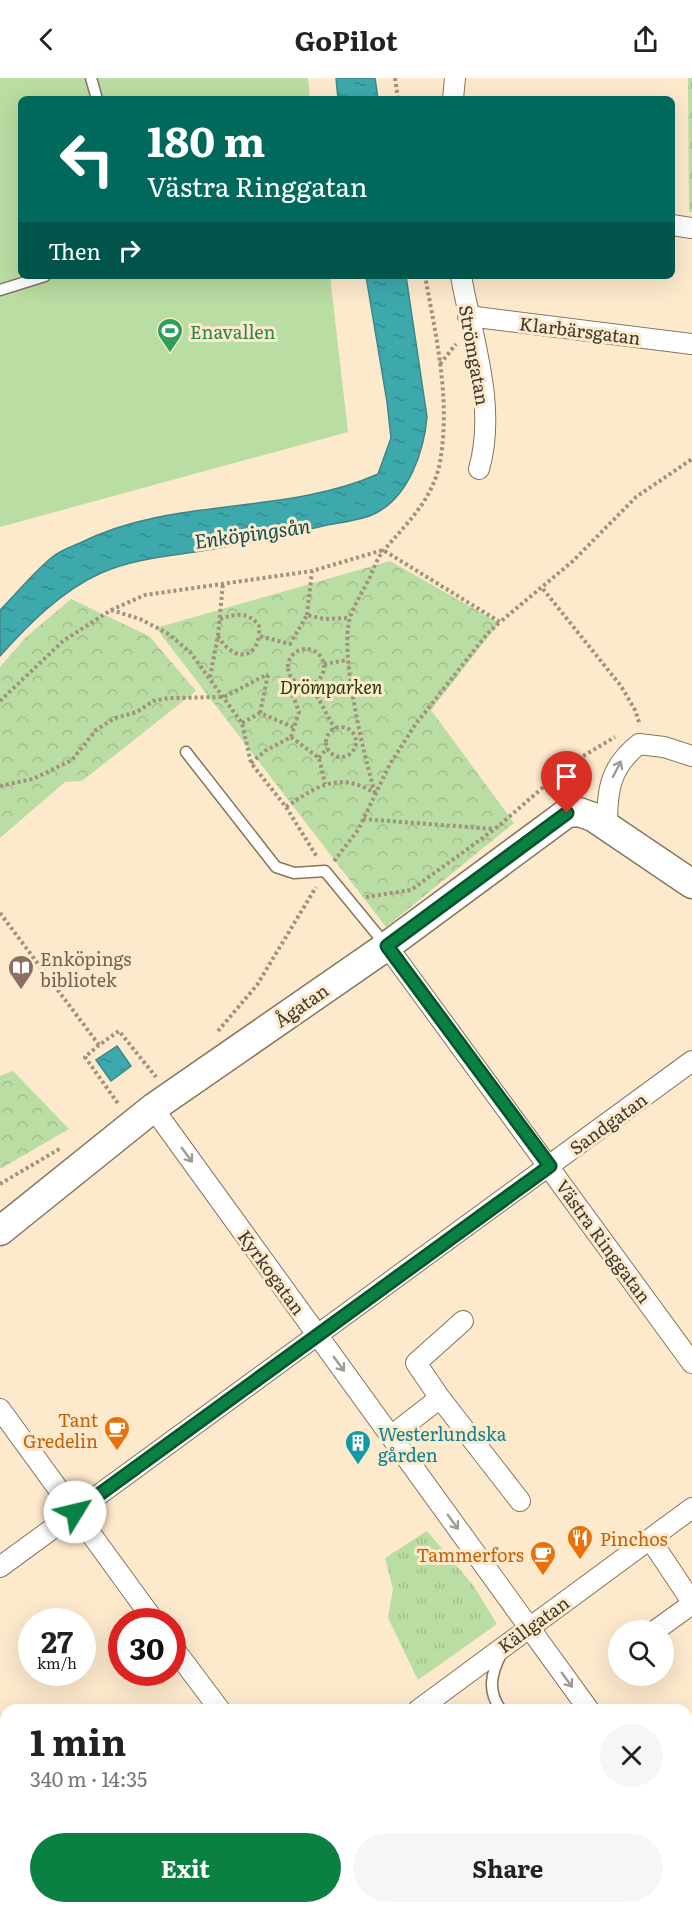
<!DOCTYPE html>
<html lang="en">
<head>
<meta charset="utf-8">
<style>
  :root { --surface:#fff; --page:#f6f6f6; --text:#222; --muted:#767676; --accent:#0b8043 }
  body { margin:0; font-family:Literata,serif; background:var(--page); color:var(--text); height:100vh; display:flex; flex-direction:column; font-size:22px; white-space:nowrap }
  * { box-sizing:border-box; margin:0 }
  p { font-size:20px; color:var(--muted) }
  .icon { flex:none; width:33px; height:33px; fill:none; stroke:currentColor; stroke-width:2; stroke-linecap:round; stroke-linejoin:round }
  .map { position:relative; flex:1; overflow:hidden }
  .panel { position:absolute; left:0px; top:1626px; width:693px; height:210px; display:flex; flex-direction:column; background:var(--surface); border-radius:18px 18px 0 0; box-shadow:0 6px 24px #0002 }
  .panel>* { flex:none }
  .hud { position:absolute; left:18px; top:18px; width:657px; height:183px; border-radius:9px; box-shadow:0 6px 24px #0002; background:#00695c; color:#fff; overflow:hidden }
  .fabs { position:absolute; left:608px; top:1542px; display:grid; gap:12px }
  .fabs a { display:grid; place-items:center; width:66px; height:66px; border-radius:50%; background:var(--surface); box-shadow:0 6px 24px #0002; font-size:30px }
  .speed { position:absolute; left:18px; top:1530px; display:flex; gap:12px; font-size:30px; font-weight:700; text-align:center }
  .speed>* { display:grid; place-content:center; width:78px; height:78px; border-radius:50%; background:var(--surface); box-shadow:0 6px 24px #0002; line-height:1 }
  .speed small { font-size:15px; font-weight:400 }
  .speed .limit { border:9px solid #d22; background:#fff; color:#111 }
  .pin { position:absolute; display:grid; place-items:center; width:51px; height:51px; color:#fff; margin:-62px -26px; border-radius:50% 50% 50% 0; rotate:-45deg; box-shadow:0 0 6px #0007 }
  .pin .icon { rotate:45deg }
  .me { position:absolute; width:66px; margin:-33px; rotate:54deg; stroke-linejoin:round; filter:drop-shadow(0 0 4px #0008) }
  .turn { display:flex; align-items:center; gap:21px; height:126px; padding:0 30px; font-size:27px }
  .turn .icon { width:78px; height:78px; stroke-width:2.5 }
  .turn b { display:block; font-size:42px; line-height:51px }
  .then { display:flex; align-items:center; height:57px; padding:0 30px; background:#0003; gap:12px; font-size:22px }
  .round { display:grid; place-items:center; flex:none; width:63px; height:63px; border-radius:32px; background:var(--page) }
  .summary { display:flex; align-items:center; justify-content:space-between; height:102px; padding:0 30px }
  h1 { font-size:36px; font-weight:700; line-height:45px }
  .button { display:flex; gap:12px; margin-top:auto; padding:12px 30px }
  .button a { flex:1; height:69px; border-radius:36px; background:var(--accent); color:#fff; font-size:24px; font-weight:700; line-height:69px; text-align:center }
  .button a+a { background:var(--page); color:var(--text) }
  header { display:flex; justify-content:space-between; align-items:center; height:78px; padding:0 30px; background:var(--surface); font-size:27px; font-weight:700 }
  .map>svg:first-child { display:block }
  .grass { fill:url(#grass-tufts) }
  .park { fill:url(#park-crowns) }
  .pitch { fill:#badda3 }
  .water { fill:url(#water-ripples); stroke:#3e8786; stroke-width:1.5 }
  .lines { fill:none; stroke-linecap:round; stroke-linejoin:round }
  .lane-casing { stroke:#87755c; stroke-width:13 }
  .street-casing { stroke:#87755c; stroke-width:22 }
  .secondary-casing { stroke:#87755c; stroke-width:31 }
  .path { stroke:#a0927e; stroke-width:4; stroke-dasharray:3 3; stroke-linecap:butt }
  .lane { stroke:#fff; stroke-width:10 }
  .street { stroke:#fff; stroke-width:20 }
  .secondary { stroke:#fff; stroke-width:28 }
  .oneway { stroke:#9f9c96 }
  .route-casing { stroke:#07532c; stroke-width:15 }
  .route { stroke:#0b8043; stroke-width:10 }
  .labels { text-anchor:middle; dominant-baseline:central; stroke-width:6; stroke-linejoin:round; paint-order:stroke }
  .street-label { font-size:18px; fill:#3f382c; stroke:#fde9cc }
  .leisure-label { font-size:18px; fill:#27864d; stroke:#fde9cc; text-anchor:start }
  .park-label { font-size:18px; font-style:italic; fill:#1b3800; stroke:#fde9cc }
  .education-label { font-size:18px; fill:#785e54; stroke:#fde9cc; text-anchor:start }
  .food-label { font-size:18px; fill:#c56008; stroke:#fde9cc; text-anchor:end }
  .culture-label { font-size:18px; fill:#0d838f; stroke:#fde9cc; text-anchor:start }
  .water-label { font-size:20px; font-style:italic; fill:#114f52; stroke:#fde9cc }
</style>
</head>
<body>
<header><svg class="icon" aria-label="back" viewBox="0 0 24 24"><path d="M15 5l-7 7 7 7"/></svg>GoPilot<svg class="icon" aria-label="share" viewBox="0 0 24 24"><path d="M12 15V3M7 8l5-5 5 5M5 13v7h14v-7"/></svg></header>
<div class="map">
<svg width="692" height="1836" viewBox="0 0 692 1836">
  <defs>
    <pattern id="grass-tufts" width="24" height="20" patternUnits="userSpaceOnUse" patternTransform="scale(1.5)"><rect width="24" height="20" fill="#badda3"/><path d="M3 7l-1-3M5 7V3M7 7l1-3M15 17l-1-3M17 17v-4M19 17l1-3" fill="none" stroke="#a1be8c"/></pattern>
    <pattern id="park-crowns" width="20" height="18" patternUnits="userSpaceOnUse" patternTransform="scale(1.5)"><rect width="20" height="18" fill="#badda3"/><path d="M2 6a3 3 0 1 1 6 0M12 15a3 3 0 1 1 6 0" fill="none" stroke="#a1be8c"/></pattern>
    <pattern id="water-ripples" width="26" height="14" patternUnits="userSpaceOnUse" patternTransform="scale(1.5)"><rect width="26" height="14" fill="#3da9ad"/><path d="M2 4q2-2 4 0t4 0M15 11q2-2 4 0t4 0" fill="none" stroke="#358b8d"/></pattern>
  </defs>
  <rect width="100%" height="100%" fill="#fde9cc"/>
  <path class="grass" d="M688,0H692V134H689Z
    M427,1453L473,1507L497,1546L418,1602L388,1540L393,1511L385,1480Z"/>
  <path class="park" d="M390,483L499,545L431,632L514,745L386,849L156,550Z
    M71,521L149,558L196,613L82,703L65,704L0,760V589L25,560Z
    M13,993L69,1051L0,1091V998Z"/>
  <path class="pitch" d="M0,0H308L310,21H21V198H330L348,354L0,449Z"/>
  <path class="water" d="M336,0H375L378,21H338Z
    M366,198H406L427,339C424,373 409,418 376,435C361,443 339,444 323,448C285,457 246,466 207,472C172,478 134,480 101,495C61,513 29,546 0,578V532C17,515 33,495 51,480C59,473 71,469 80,465C172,418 284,438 378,396L391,360L387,324Z
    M117,968L131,988L111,1003L96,982Z"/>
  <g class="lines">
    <defs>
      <path id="lane" d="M91,0L97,21
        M0,212L45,198
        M186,674L276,789L294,795L325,793L385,866
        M501,1632C487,1613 491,1596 501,1576"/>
      <path id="street" d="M453,21L455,0
        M672,147L692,150
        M461,198C472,260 497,328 479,391
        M468,238L692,266
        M607,747C607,712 610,689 639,666L664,669L692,678
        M387,868L692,1285
        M153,1030L589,1632
        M440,1320L416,1285L463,1243
        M0,1331L155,1544
        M391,1358L440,1320L520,1423
        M650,1461L692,1524
        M0,1489L692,983
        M656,1552L692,1526
        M172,1568L220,1632
        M418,1632L692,1430
        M687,1671L692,1668
        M687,1765L692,1772
        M0,1819L6,1827
        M135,1836L143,1830
        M464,1836L472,1830"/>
      <path id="secondary" d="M0,1153L153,1030L387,868L567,735L579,734L593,739L692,806"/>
    </defs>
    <use href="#lane" class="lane-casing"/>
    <use href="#street" class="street-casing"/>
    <use href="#secondary" class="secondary-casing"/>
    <path class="path" d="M395,0L398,21
      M440,286L456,266
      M543,511L621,608L635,632L640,647
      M111,532L140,541L167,555L190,574L242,645L251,685L286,729L317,779
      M307,537L312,493
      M220,541C235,536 249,533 259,548V558
      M218,558C229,578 253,587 259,558L290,566L307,537L324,541L349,540
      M288 589a18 18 0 1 1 36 0a18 18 0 1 1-36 0Z
      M324,586L347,582
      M210,599L218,558L223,505
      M311,607L335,651
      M0,623L63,563L111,532L145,517L312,493L383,472L500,544L573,483L636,419L692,381
      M260,635L268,596
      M242,645L260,635L293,649
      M326 664a15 15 0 1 1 30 0a15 15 0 1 1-30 0Z
      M291,659L319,680L325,706
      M319,680L327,670
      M251,685L265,673L291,659L299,634L289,607L294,603
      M0,708L33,701L72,682L96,652L115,640L137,634L153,623L169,620L224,619L268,596
      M375,715C364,678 339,574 350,540C354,526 364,512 370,499C374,490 378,478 385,471C408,444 433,421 440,384C451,322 436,258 425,198
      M286,729C317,708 339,693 375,715
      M363,741L494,751
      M334,783L358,752L390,686L415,647L487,556L500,544
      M366,819L411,812L495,751L570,686L615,659
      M0,835L99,967L119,953L156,999
      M218,953L257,907L316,809
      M99,967L85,979L119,1027
      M0,1106L61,1070
      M369,1830L374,1836"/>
    <use href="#lane" class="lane"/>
    <use href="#street" class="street"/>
    <use href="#secondary" class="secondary"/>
  </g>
  <defs><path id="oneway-shaft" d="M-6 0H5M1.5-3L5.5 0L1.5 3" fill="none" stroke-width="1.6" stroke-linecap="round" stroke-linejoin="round" transform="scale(1.5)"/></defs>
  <g class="oneway">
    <use href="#oneway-shaft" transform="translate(617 691) rotate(-63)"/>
    <use href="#oneway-shaft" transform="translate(187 1077) rotate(54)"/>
    <use href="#oneway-shaft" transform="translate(339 1286) rotate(54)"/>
    <use href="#oneway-shaft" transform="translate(453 1444) rotate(54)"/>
    <use href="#oneway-shaft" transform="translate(567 1602) rotate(54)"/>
  </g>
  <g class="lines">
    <defs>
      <path id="route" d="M75,1434L550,1088L387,868L567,735"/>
    </defs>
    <use href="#route" class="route-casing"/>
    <use href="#route" class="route"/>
  </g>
  <defs>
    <symbol id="stadium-pin" viewBox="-11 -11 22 30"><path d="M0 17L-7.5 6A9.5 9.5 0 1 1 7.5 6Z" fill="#2e9e5b" stroke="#fde9cc"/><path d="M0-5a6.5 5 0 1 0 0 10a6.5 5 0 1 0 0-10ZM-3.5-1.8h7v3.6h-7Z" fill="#fff"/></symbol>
    <symbol id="library-pin" viewBox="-11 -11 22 30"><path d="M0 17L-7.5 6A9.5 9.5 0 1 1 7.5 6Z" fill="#8d6e63" stroke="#fde9cc"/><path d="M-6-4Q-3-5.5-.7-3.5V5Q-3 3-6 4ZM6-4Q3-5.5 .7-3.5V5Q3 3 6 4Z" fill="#fff"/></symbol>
    <symbol id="cafe-pin" viewBox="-11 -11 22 30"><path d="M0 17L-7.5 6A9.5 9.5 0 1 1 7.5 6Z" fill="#e8710a" stroke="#fde9cc"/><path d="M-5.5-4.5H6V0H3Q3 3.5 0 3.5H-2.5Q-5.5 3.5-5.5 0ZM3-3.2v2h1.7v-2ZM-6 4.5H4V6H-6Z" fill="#fff"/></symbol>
    <symbol id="building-pin" viewBox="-11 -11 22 30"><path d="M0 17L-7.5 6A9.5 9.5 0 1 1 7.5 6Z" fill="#0f9aa8" stroke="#fde9cc"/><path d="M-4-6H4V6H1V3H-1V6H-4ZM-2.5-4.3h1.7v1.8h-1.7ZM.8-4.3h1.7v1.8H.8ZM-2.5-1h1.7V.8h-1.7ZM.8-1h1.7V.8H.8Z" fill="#fff"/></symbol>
    <symbol id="restaurant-pin" viewBox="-11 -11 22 30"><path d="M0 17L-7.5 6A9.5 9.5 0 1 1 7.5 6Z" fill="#e8710a" stroke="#fde9cc"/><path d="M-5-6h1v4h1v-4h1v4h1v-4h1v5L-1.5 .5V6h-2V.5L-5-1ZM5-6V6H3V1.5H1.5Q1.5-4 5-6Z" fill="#fff"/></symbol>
  </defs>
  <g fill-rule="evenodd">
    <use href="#stadium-pin" x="155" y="238" width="30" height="40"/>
    <use href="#library-pin" x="6" y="875" width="30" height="40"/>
    <use href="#cafe-pin" x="102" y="1336" width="30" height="40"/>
    <use href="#building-pin" x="343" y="1350" width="30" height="40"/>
    <use href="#restaurant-pin" x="565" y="1445" width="30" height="40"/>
    <use href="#cafe-pin" x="528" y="1461" width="30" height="40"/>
  </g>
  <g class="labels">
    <g class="street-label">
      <text transform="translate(580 252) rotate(7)">Klarbärsgatan</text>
      <text transform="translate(475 277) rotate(80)">Strömgatan</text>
      <text transform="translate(301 927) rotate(-35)">Ågatan</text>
      <text transform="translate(608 1045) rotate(-36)">Sandgatan</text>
      <text transform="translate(604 1163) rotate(54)">Västra Ringgatan</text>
      <text transform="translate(272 1194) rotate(54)">Kyrkogatan</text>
      <text transform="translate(533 1546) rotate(-36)">Källgatan</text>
    </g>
    <g class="leisure-label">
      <text x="190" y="253">Enavallen</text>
    </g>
    <g class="park-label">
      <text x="331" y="608">Drömparken</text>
    </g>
    <g class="education-label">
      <text x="40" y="880">Enköpings<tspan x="40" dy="21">bibliotek</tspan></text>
    </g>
    <g class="food-label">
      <text x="98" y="1341">Tant<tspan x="98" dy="21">Gredelin</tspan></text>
      <text x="600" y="1460" text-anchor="start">Pinchos</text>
      <text x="524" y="1476">Tammerfors</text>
    </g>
    <g class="culture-label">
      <text x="378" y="1355">Westerlundska<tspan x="378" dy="21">gården</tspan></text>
    </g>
    <g class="water-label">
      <text transform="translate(252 454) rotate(-8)">Enköpingsån</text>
    </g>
  </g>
</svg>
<div class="fabs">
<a><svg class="icon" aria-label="search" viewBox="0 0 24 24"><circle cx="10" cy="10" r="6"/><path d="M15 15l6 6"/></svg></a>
</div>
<div class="speed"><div>27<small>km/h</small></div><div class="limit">30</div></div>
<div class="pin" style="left:567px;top:735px;background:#d93025"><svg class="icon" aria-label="arrive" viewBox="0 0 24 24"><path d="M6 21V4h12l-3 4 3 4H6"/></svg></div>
<svg class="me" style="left:75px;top:1434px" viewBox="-20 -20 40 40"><circle r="19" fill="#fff"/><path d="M0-13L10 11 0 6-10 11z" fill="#0b8043"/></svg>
<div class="hud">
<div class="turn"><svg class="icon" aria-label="left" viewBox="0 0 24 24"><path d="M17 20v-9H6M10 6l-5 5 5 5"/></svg><div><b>180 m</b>Västra Ringgatan</div></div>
<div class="then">Then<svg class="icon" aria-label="right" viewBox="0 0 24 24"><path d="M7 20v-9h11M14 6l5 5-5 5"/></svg></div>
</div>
<section class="panel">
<div class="summary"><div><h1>1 min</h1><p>340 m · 14:35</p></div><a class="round"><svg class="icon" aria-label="close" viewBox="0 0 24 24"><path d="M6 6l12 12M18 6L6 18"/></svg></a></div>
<div class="button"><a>Exit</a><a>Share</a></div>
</section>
</div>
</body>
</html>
